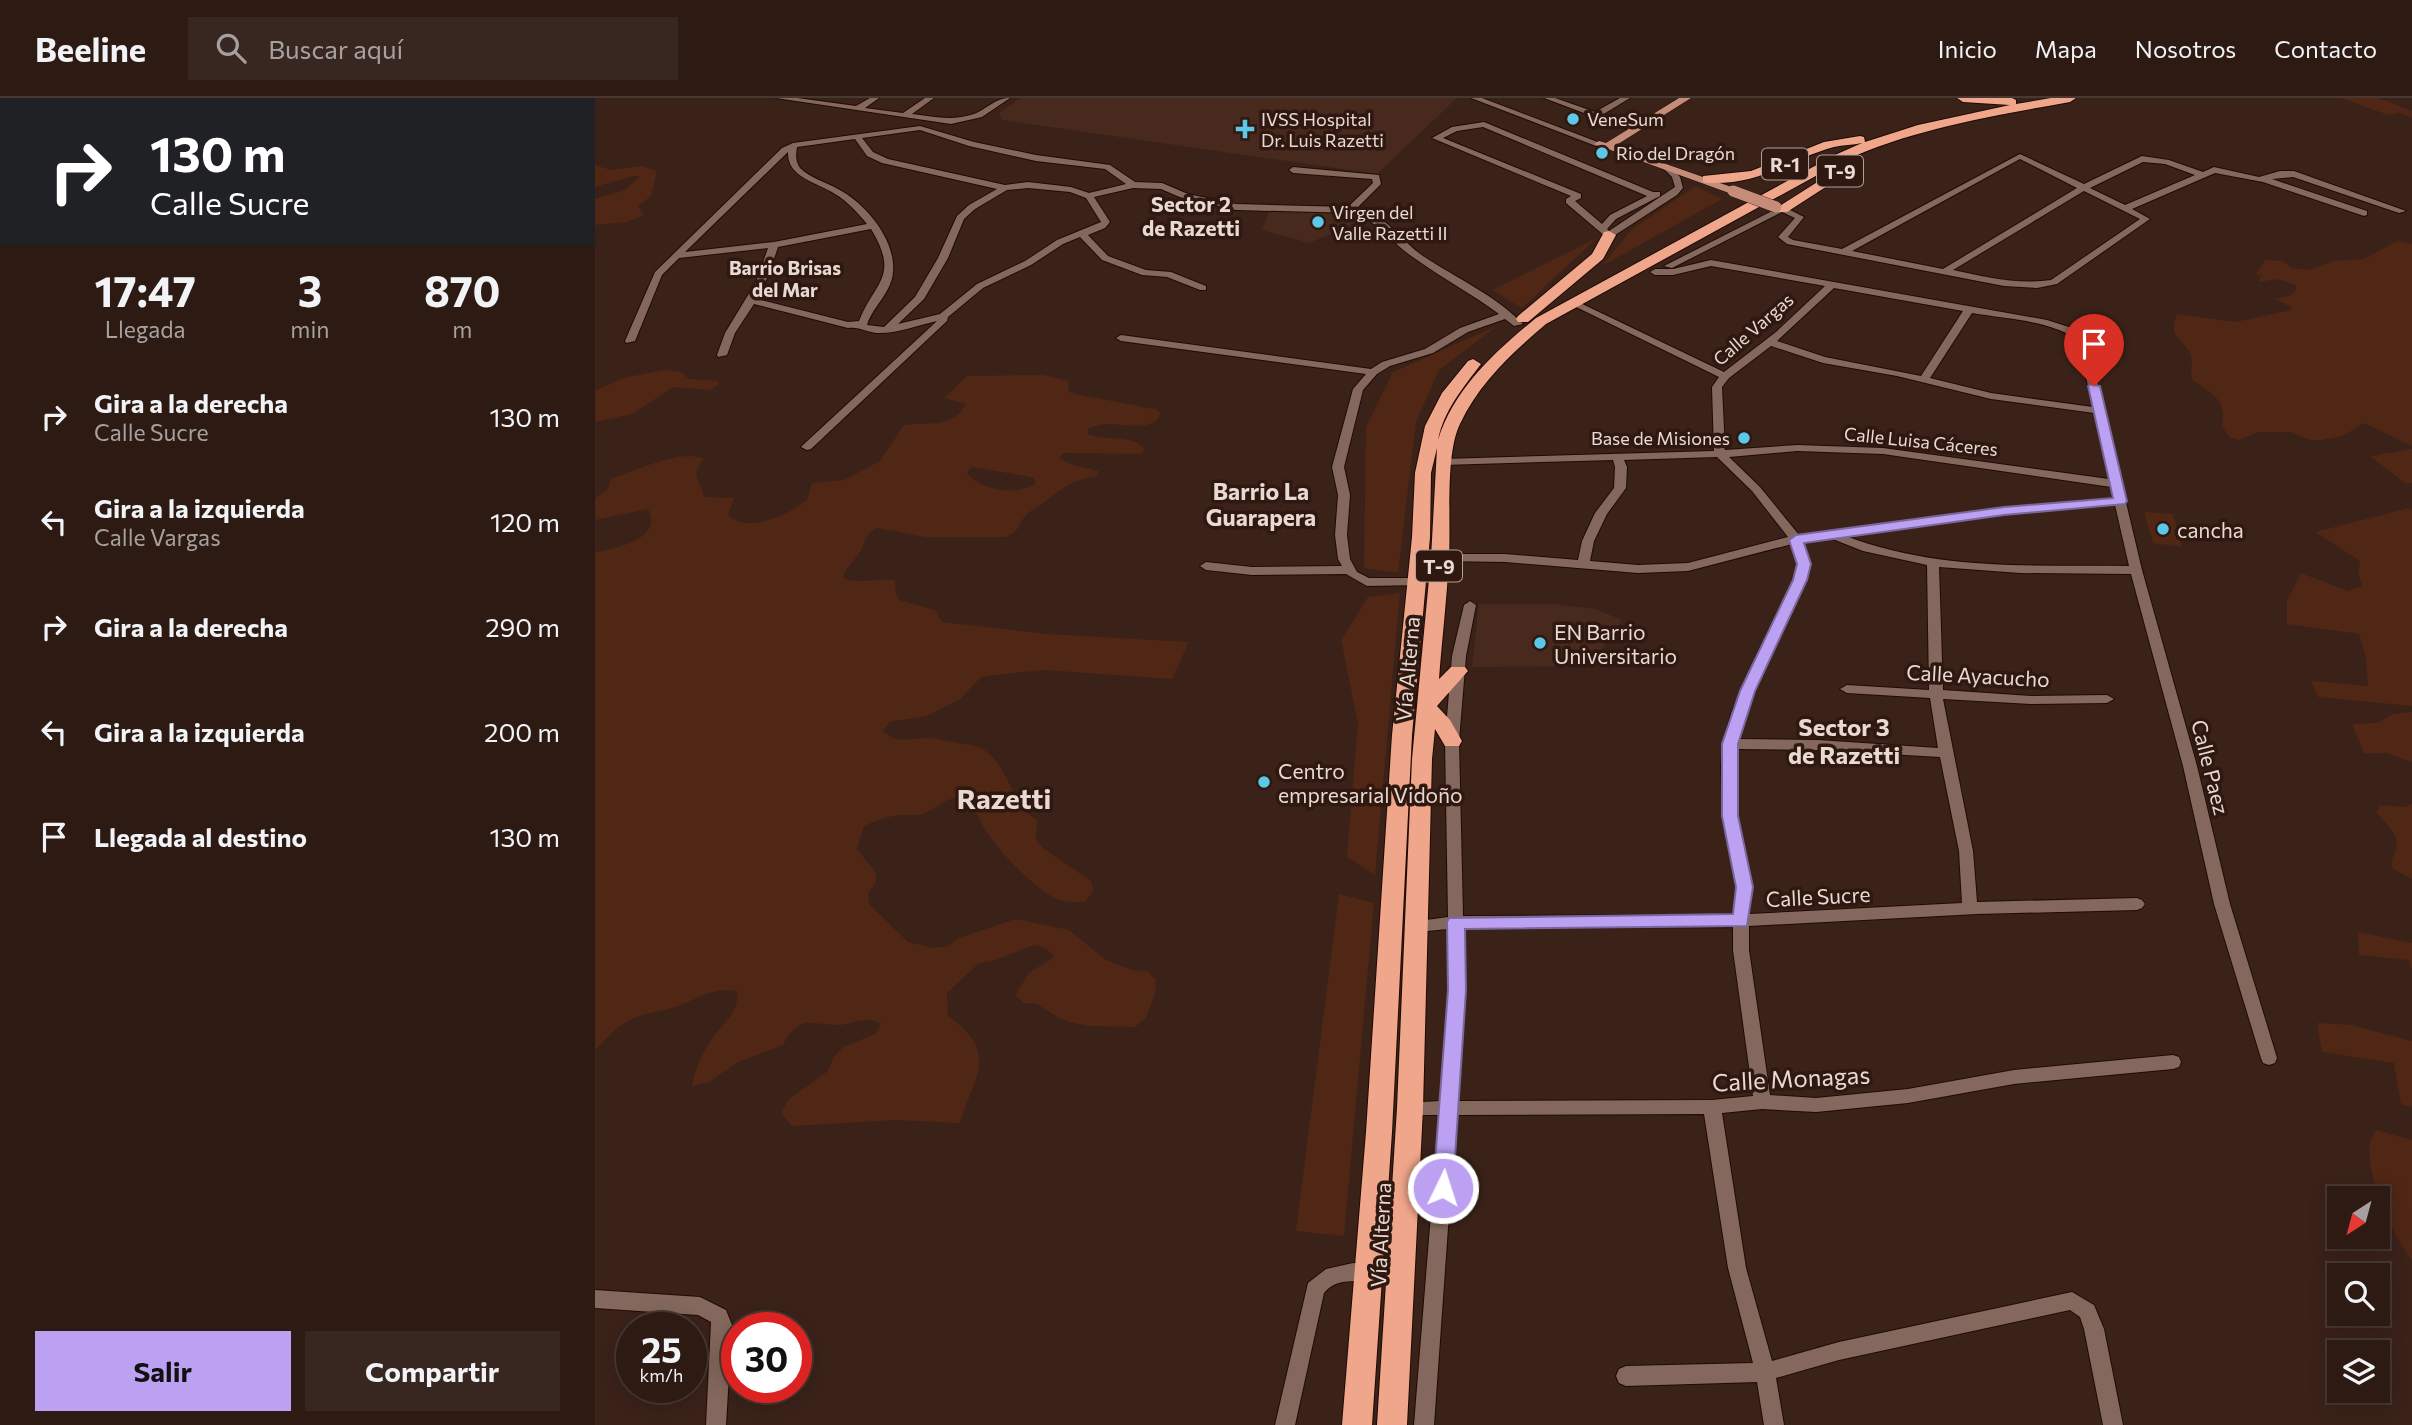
<!DOCTYPE html>
<html lang="es">
<head>
<meta charset="utf-8">
<style>
  :root { --surface:#2c1a13; --page:#382721; --text:#f1f3f6; --muted:#a6a1a0; --line:#483833; --accent:#bca0f2 }
  body { margin:0; font-family:Commissioner,sans-serif; background:var(--page); color:var(--text); height:100vh; display:flex; flex-direction:column; font-size:26px; white-space:nowrap }
  * { box-sizing:border-box; margin:0 }
  p { font-size:23px; color:var(--muted) }
  .icon { flex:none; width:38px; height:38px; fill:none; stroke:currentColor; stroke-width:2; stroke-linecap:round; stroke-linejoin:round }
  .map { position:relative; flex:1; overflow:hidden }
  .sheet { display:flex; flex-direction:column; background:var(--surface); width:595px }
  .sheet>* { flex:none }
  .top-card { background:#202124; color:#fff; overflow:hidden }
  .needle { width:46px; rotate:216deg }
  .buttons { position:absolute; left:1732px; top:1088px; display:grid; gap:14px }
  .buttons a { display:grid; place-items:center; width:63px; height:63px; border-radius:0px; background:var(--surface); box-shadow:0 4px 18px #0003,0 0 0 2px var(--line); font-size:35px }
  .speed { position:absolute; left:21px; top:1214px; display:flex; gap:14px; font-size:35px; font-weight:700; text-align:center }
  .speed>* { display:grid; place-content:center; width:91px; height:91px; border-radius:50%; background:var(--surface); box-shadow:0 4px 18px #0003,0 0 0 2px var(--line); line-height:1 }
  .speed small { font-size:18px; font-weight:400 }
  .speed .limit { border:10px solid #d22; background:#fff; color:#111 }
  .pin { position:absolute; display:grid; place-items:center; width:60px; height:60px; color:#fff; margin:-72px -30px; border-radius:50% 50% 50% 0; rotate:-45deg; box-shadow:0 0 7px #0007 }
  .pin .icon { rotate:45deg }
  .me { position:absolute; width:77px; margin:-38px; rotate:4deg; stroke-linejoin:round; filter:drop-shadow(0 0 5px #0008) }
  .turn { display:flex; align-items:center; gap:24px; height:147px; padding:0 35px; font-size:32px }
  .turn .icon { width:91px; height:91px; stroke-width:2.5 }
  .turn b { display:block; font-size:49px; line-height:60px }
  .eta { display:flex; justify-content:space-evenly; align-items:center; height:119px; text-align:center }
  .eta b { font-size:42px; font-weight:700; line-height:49px }
  .button { display:flex; gap:14px; margin-top:auto; padding:14px 35px }
  .button a { flex:1; height:80px; border-radius:0px; background:var(--accent); color:#111; font-size:28px; font-weight:700; line-height:80px; text-align:center }
  .button a+a { background:var(--page); color:var(--text) }
  ul { padding:0; list-style:none }
  li { display:flex; align-items:center; gap:21px; height:105px; padding:0 35px }
  li div { flex:1 }
  li b { display:block; font-size:26px }
  li em { font-style:normal }
  header { display:flex; align-items:center; gap:42px; box-sizing:border-box; height:98px; padding:0 35px; background:var(--surface); border-bottom:2px solid var(--line) }
  header strong { font-size:33px }
  nav { display:flex; gap:38px; margin-inline-start:auto; font-size:24px }
  .search { width:490px; height:63px; background:var(--page); display:flex; align-items:center; gap:18px; box-sizing:border-box; padding:0 24px; border-radius:0px; color:var(--muted); font-size:26px }
  main { display:flex; flex:1; min-height:0 }
  .map>svg:first-child { display:block }
  .built { fill:#48291e }
  .green { fill:#502615; fill-rule:evenodd }
  .lines { fill:none; stroke-linecap:round; stroke-linejoin:round }
  .minor-casing { stroke:#200b04; stroke-width:2 }
  .major-casing { stroke:#200b04; stroke-width:1 }
  .highway-casing { stroke:#200b04; stroke-width:2 }
  .minor { fill:#84685d; fill-rule:evenodd }
  .major { fill:#c58d79; fill-rule:evenodd }
  .highway { fill:#f0a68b; fill-rule:evenodd }
  .major-bridge-casing { stroke:#200b04; stroke-width:12; stroke-linecap:butt }
  .major-bridge { stroke:#c58d79; stroke-width:11 }
  .route { fill:#bca0f2; stroke:#7a689d; stroke-width:2 }
  .poi-dot { fill:#5dc7e8; stroke:#2f1810; stroke-width:2.5 }
  .labels { text-anchor:middle; dominant-baseline:central; stroke-width:7; stroke-linejoin:round; paint-order:stroke }
  .far-poi-label { font-size:18px; fill:#e9d9d3; stroke:#2f1810; text-anchor:start }
  .far-street-label { font-size:18px; fill:#e9d9d3; stroke:#2f1810 }
  .shield { fill:#2f1810; stroke:#b19f98; stroke-width:2 }
  .shield-label { font-size:19px; font-weight:bold; fill:#e9d9d3 }
  .far-neighbourhood-label { font-size:19px; font-weight:bold; fill:#e9d9d3; stroke:#2f1810 }
  .far-quarter-label { font-size:21px; font-weight:bold; fill:#e9d9d3; stroke:#2f1810 }
  .poi-label { font-size:21px; fill:#e9d9d3; stroke:#2f1810; text-anchor:start }
  .street-label { font-size:21px; fill:#e9d9d3; stroke:#2f1810 }
  .neighbourhood-label { font-size:23px; font-weight:bold; fill:#e9d9d3; stroke:#2f1810 }
  .quarter-label { font-size:24px; font-weight:bold; fill:#e9d9d3; stroke:#2f1810 }
  .near-street-label { font-size:24px; fill:#e9d9d3; stroke:#2f1810 }
  .district-label { font-size:28px; font-weight:bold; fill:#e9d9d3; stroke:#2f1810 }
</style>
</head>
<body>
<header>
<strong>Beeline</strong>
<div class="search"><svg class="icon" aria-label="search" viewBox="0 0 24 24"><circle cx="10" cy="10" r="6"/><path d="M15 15l6 6"/></svg>Buscar aquí</div>
<nav><a>Inicio</a><a>Mapa</a><a>Nosotros</a><a>Contacto</a></nav>
</header>
<main>
<section class="sheet">
<div class="top-card">
<div class="turn"><svg class="icon" aria-label="right" viewBox="0 0 24 24"><path d="M7 20v-9h11M14 6l5 5-5 5"/></svg><div><b>130 m</b>Calle Sucre</div></div>
</div>
<div class="eta">
<div><b>17:47</b><p>Llegada</p></div>
<div><b>3</b><p>min</p></div>
<div><b>870</b><p>m</p></div>
</div>
<ul>
<li><svg class="icon" aria-label="right" viewBox="0 0 24 24"><path d="M7 20v-9h11M14 6l5 5-5 5"/></svg><div><b>Gira a la derecha</b><p>Calle Sucre</p></div><em>130 m</em></li>
<li><svg class="icon" aria-label="left" viewBox="0 0 24 24"><path d="M17 20v-9H6M10 6l-5 5 5 5"/></svg><div><b>Gira a la izquierda</b><p>Calle Vargas</p></div><em>120 m</em></li>
<li><svg class="icon" aria-label="right" viewBox="0 0 24 24"><path d="M7 20v-9h11M14 6l5 5-5 5"/></svg><div><b>Gira a la derecha</b></div><em>290 m</em></li>
<li><svg class="icon" aria-label="left" viewBox="0 0 24 24"><path d="M17 20v-9H6M10 6l-5 5 5 5"/></svg><div><b>Gira a la izquierda</b></div><em>200 m</em></li>
<li><svg class="icon" aria-label="arrive" viewBox="0 0 24 24"><path d="M6 21V4h12l-3 4 3 4H6"/></svg><div><b>Llegada al destino</b></div><em>130 m</em></li>
</ul>
<div class="button"><a>Salir</a><a>Compartir</a></div>
</section>
<div class="map">
<svg width="1817" height="1327" viewBox="0 0 1817 1327">
  <rect width="100%" height="100%" fill="#3a2219"/>
  <path class="built" d="M426,0H862L782,76L407,22L404,15Z
    M742,112L774,120L714,145L667,132L674,114Z
    M884,506H958L1000,511L1027,522L996,568L877,569Z"/>
  <path class="green" d="M1746,0H1784L1817,13V20L1805,15L1793,17Z
    M0,67L16,72L47,68L62,73L56,98L43,108L49,117L32,124L0,127V101L30,92L45,78H38L0,89Z
    M1101,88L1127,101L1007,168L1037,131Z
    M1002,140L927,210L897,192Z
    M1802,143L1817,146V348L1769,325L1748,338L1726,342H1716L1696,334H1664L1644,342L1634,339L1627,328C1633,301 1617,297 1597,281C1595,274 1598,265 1596,258C1589,238 1572,243 1582,216L1640,224L1697,212L1695,208L1680,201L1694,198L1701,192L1700,187L1684,181L1663,184L1666,178L1661,176L1670,162L1688,163L1697,170L1715,172L1737,163L1769,161Z
    M902,228L844,272L821,324L803,475L769,470L771,329L798,274Z
    M69,272L86,274L94,281L123,283V287L116,292L79,289L37,316L0,324V293L28,280Z
    M448,277L474,283L473,293L479,296L560,311L565,315L563,321C546,337 516,318 493,331V336C511,344 535,335 550,351L546,356L468,355L464,360C477,369 490,369 504,373L501,379C479,381 467,390 451,403C445,408 438,411 432,416C422,426 428,431 411,439H330L282,430C271,436 271,441 266,452C261,462 251,468 248,480C265,488 283,478 300,483L301,496L304,502L340,512L347,524L452,536L594,544L577,581L449,572L399,577L387,579L379,586L366,601L332,618L295,624L288,632C300,647 316,640 333,640C339,640 382,648 386,650C414,666 416,707 442,722L441,742L448,750L496,783L498,793L490,804C481,804 471,805 462,801C439,792 386,737 381,712C356,686 347,712 323,717C317,718 312,716 306,717C293,718 280,723 269,728L262,751L281,775V785L273,795L274,806L313,844L338,850L353,848L364,840L421,821L474,832L511,862L537,872L552,873L561,882L560,895L551,920L540,929L494,928L478,925L464,920L442,906L429,905L420,897L434,875L459,859L451,850L439,847L398,863L384,865L352,895L353,918C405,956 380,975 365,1025L299,1022L197,1028L186,1015L194,1001L233,973L238,960L248,949L280,936L286,925C265,917 260,927 241,927C215,927 205,915 188,947L143,964L114,984L97,988C99,972 108,954 117,941C128,924 145,915 142,893C117,889 103,901 80,909C64,914 48,915 33,923C20,930 10,942 0,952V454C19,451 69,442 53,411L0,422V400L12,392L16,381C40,373 87,350 109,361C94,380 105,379 109,399L139,400L133,417C152,437 194,416 212,402L217,385L249,382L285,363L309,327C334,323 356,332 371,306L349,300L372,278ZM377,369L430,378L438,380L441,385C423,399 385,392 372,375Z
    M1817,351V385H1810L1775,358Z
    M1814,410L1817,412V608L1723,599L1716,583L1773,588L1771,560L1764,536L1692,526V503L1706,475L1753,493L1767,488L1763,475L1765,463L1720,434Z
    M1549,414L1578,416L1587,449L1558,445Z
    M805,495L780,777L752,759L763,626L746,542L773,499Z
    M1817,614V664L1791,655H1769L1757,626L1782,625L1798,616Z
    M1817,705V781L1798,771C1796,763 1796,763 1800,755C1807,738 1791,726 1781,714L1785,707L1811,709Z
    M744,796L779,805L749,1138L701,1133Z
    M1763,834L1817,845V872L1814,862L1764,857Z
    M1722,925L1756,927L1817,943V1009L1806,1006L1799,965L1727,954Z
    M1781,1032L1817,1042V1162C1796,1133 1775,1089 1774,1052C1774,1046 1778,1038 1781,1032Z"/>
  <g class="lines">
    <defs>
      <path id="minor" d="M181,0H202L261,8L275,0H284L270,10L308,15L330,0H339L317,16C339,19 358,23 379,16C392,11 400,0 415,0L387,19L356,26Z
        M876,0H887L1008,46L1001,48Z
        M949,0H960L1000,14L1025,0H1035L1007,17L1044,31L1037,33Z
        M889,24L1058,94H1065V98L1021,121L1012,131L1014,133L1080,89L1077,79L1069,71L1070,69H1076L1085,79L1088,90L1082,97L1017,139H1011L971,105V101L976,98L837,40L857,29ZM888,29L1052,98L1015,117L1007,126L980,103L986,100V96L848,40L862,33Z
        M325,28L379,44L441,57L515,67L540,84L567,85L593,96L641,106L753,109L778,85L777,81L698,75L694,72L698,69L784,77L786,86L763,109C790,116 806,143 828,158C861,180 900,197 928,226L919,228L910,221L873,234L838,255L795,268L782,276L768,292L749,369L755,397L752,437L755,461L762,474L774,480H822L828,484L826,487L772,488L751,476L657,477L611,472L605,468L611,464L657,469L747,468L743,461L740,437L743,397L737,369L758,291L771,276L526,243L521,240L526,237L776,271L787,264L830,251L865,230L904,216C877,196 849,181 822,162C800,148 785,127 762,115L641,112L587,100L566,91L538,90L499,99L515,124L510,130L493,137L513,158L551,172L576,174L611,188V192H605L572,179L547,177L507,162L485,139L468,146L436,167L388,190L353,219L352,223L216,351L212,352L206,349L208,347L342,223C324,227 304,235 285,235C273,235 264,228 253,230L159,206L140,235L132,257L123,259L122,257L130,235L161,184L173,150L84,160L67,177L40,243L31,245L30,243L60,174L187,50L198,45ZM325,32L374,48L441,63L510,71L531,86L494,95L476,89L433,84L410,87L293,61L278,54L267,40ZM260,41L272,58L287,65L402,91L374,107L362,118L343,160L320,199L289,229L272,227C278,208 297,194 298,174C301,141 270,105 243,91C231,84 215,80 205,70C200,63 201,56 202,49ZM193,54C192,80 222,84 240,96C252,103 263,115 272,126L179,144L90,154ZM433,90L475,94L491,100L506,124L462,142L430,163L382,186L345,216L303,226L329,201L353,160L369,121L380,111L412,92ZM276,131C305,179 280,183 264,223L253,224L162,201L174,176L183,149Z
        M1425,56L1489,86L1547,58L1574,62L1608,74L1619,69L1664,79L1685,73H1699L1811,113L1804,115L1698,79L1677,81L1772,113V117L1769,118L1668,84L1620,75L1537,111L1555,121L1462,186L1442,190L1409,188L1192,146L1183,139L1200,120L1187,114L1077,170L1069,168L1187,108L1209,119L1193,139L1198,142L1247,151ZM1425,61L1482,90L1348,171L1257,153ZM1548,64L1570,66L1600,77L1530,107L1495,90ZM1489,93L1545,121L1456,182C1423,187 1390,179 1358,172Z
        M1116,162L1452,222L1480,231L1492,240L1547,472L1602,668L1635,806L1682,960L1680,965L1674,967L1668,965L1666,960L1619,806L1588,668L1536,476L1425,475L1344,469L1348,592L1436,598L1512,597L1519,601L1512,605L1436,606L1348,601L1378,753L1382,804L1542,800L1547,802L1550,806L1547,810L1542,812L1382,816L1154,828V852L1175,997L1221,1000L1313,991L1419,972L1578,957L1584,959L1586,964L1584,969L1578,971L1419,986L1313,1005L1221,1014L1167,1011L1127,1015L1151,1170L1177,1263L1244,1244L1477,1194L1499,1207L1509,1231L1528,1327H1508L1489,1231L1485,1219L1475,1212L1244,1262L1181,1280L1189,1327H1169L1162,1284L1031,1288L1024,1285L1021,1278L1024,1271L1031,1268L1158,1265L1133,1170L1109,1016L861,1017L839,1327H819L844,1017H815L809,1015L806,1010L809,1005L845,1003L854,892L853,831L822,834L817,832L814,828L817,824L853,819L850,643L857,558L869,507L875,503L881,507L871,558L864,643L868,818L1138,817L1141,789L1128,718L1126,668L1128,646L1136,616L1165,551L1199,482L1203,466L1197,446L1093,473L1043,475L910,464L841,463L839,460L845,456H910L983,462L987,443L1000,415L1019,390L1020,369L1018,362L848,367L842,364L848,361L1119,353L1117,289L1124,279L973,205L981,203L1129,274L1181,234L1230,188L1116,168L1078,177H1060L1055,174L1060,171H1078ZM1239,190L1368,213L1326,278L1230,259L1182,243ZM1377,215C1412,221 1452,222 1482,241L1498,309L1396,295L1335,280ZM1176,248L1228,265L1302,278L1396,301L1499,315L1514,381L1288,350L1202,347L1130,352L1127,289L1134,280ZM1202,353L1288,356L1516,389L1518,400L1409,410L1204,437L1165,389L1134,359ZM1122,359L1157,393L1193,439L1093,465L1043,467L995,463L999,443L1012,416L1031,390L1032,369L1029,362ZM1520,407L1534,468C1439,467 1342,473 1251,438L1409,416ZM1235,440L1268,453L1332,467L1334,592L1252,587L1245,591L1252,595L1335,600L1343,650L1223,642L1143,641L1150,616L1177,551L1211,482L1215,466L1208,444ZM1142,651L1223,652L1345,659L1364,753L1367,805L1154,816L1157,789L1142,718ZM1138,829V852L1158,998L1117,1002L862,1003L870,892L869,830Z
        M758,1165L781,1168L783,1174L781,1180C762,1187 744,1177 729,1195L700,1327H680L713,1185L731,1171Z
        M0,1192L105,1199L131,1212L137,1227L131,1327H111L116,1224L103,1217L0,1210Z"/>
      <path id="major" d="M1084,0H1096L1020,48L1142,91V95H1134L999,46L1004,43L1011,45Z"/>
      <path id="highway" d="M1362,0H1417L1421,2V6L1456,0H1481L1475,4C1398,18 1321,30 1248,63L951,226C917,255 884,285 865,326C850,356 856,424 854,459C852,500 847,541 844,581L856,569H870L873,573L842,608L855,622L867,643L864,648H850L840,631L837,661L828,1010L812,1327H782L802,1010L817,661L836,460L842,350L836,375L835,439L817,637L797,1034L777,1327H747L771,1034L797,637L817,439L820,375L830,328L847,295L873,263L878,261L886,266C868,290 849,312 843,342C859,290 901,253 941,220L1240,57L1267,45C1258,47 1248,47 1239,49C1192,62 1167,87 1113,85L1108,84V78L1156,73L1229,44L1265,38L1269,39L1270,44L1323,27L1415,7L1368,4Z
        M1235,76L1241,80L1240,83L1192,114H1182L1180,111Z
        M1014,133L1021,137L1008,161L933,224H923L921,221L923,218L997,156L1009,134Z"/>
    </defs>
    <use href="#minor" class="minor-casing"/>
    <use href="#major" class="major-casing"/>
    <use href="#highway" class="highway-casing"/>
    <use href="#minor" class="minor"/>
    <use href="#major" class="major"/>
    <use href="#highway" class="highway"/>
    <defs>
      <path id="major-bridge" d="M1138,93L1181,109"/>
    </defs>
    <use href="#major-bridge" class="major-bridge-casing"/>
    <use href="#major-bridge" class="major-bridge"/>
  </g>
  <path class="route" d="M1495,286L1505,288L1532,403L1530,406L1409,417L1209,445L1216,466L1212,482L1160,593L1143,646V718L1158,789L1152,828L870,831L871,892L858,1090L855,1096L848,1099L841,1096L838,1090L853,892L852,824L854,820L1138,816L1141,789L1127,718V646L1145,593L1198,482L1202,466L1194,442L1201,437L1409,409L1518,400L1493,288Z"/>
  <g class="poi-dot">
    <circle cx="978" cy="21" r="7"/>
    <path d="M646.5 20.5h7v7h7v7h-7v7h-7v-7h-7v-7h7z"/>
    <circle cx="1007" cy="55" r="7"/>
    <circle cx="723" cy="124" r="7"/>
    <circle cx="1149" cy="340" r="7"/>
    <circle cx="1568" cy="431" r="7"/>
    <circle cx="945" cy="545" r="7"/>
    <circle cx="669" cy="684" r="7"/>
  </g>
  <g class="labels">
    <g class="far-poi-label">
      <text x="666" y="21">IVSS Hospital<tspan x="666" dy="21">Dr. Luis Razetti</tspan></text>
      <text x="992" y="21">VeneSum</text>
      <text x="1021" y="55">Rio del Dragón</text>
      <text x="737" y="114">Virgen del<tspan x="737" dy="21">Valle Razetti II</tspan></text>
      <text x="1135" y="340" text-anchor="end">Base de Misiones</text>
    </g>
    <g class="far-street-label">
      <text transform="translate(1158 231) rotate(-41)">Calle Vargas</text>
      <text transform="translate(1326 343) rotate(6)">Calle Luisa Cáceres</text>
    </g>
    <g class="shield">
      <rect x="1167" y="50.5" width="46" height="31" rx="5"/>
      <rect x="1222" y="57.5" width="46" height="31" rx="5"/>
      <rect x="821" y="452.5" width="46" height="31" rx="5"/>
    </g>
    <g class="shield-label">
      <text x="1190" y="66">R-1</text>
      <text x="1245" y="73">T-9</text>
      <text x="844" y="468">T-9</text>
    </g>
    <g class="far-neighbourhood-label">
      <text x="190" y="169">Barrio Brisas<tspan x="190" dy="22">del Mar</tspan></text>
    </g>
    <g class="far-quarter-label">
      <text x="596" y="105">Sector 2<tspan x="596" dy="24">de Razetti</tspan></text>
    </g>
    <g class="poi-label">
      <text x="1582" y="431">cancha</text>
      <text x="959" y="533">EN Barrio<tspan x="959" dy="24">Universitario</tspan></text>
      <text x="683" y="672">Centro<tspan x="683" dy="24">empresarial Vidoño</tspan></text>
    </g>
    <g class="street-label">
      <text transform="translate(812 571) rotate(-85)">Vía Alterna</text>
      <text transform="translate(1383 577) rotate(3)">Calle Ayacucho</text>
      <text transform="translate(1616 669) rotate(76)">Calle Paez</text>
      <text transform="translate(1223 798) rotate(-3)">Calle Sucre</text>
      <text transform="translate(785 1137) rotate(-87)">Vía Alterna</text>
    </g>
    <g class="neighbourhood-label">
      <text x="666" y="393">Barrio La<tspan x="666" dy="26">Guarapera</tspan></text>
    </g>
    <g class="quarter-label">
      <text x="1249" y="628">Sector 3<tspan x="1249" dy="28">de Razetti</tspan></text>
    </g>
    <g class="near-street-label">
      <text transform="translate(1196 980) rotate(-3)">Calle Monagas</text>
    </g>
    <g class="district-label">
      <text x="409" y="700">Razetti</text>
    </g>
  </g>
</svg>
<div class="buttons">
<a><svg class="needle" viewBox="-14 -14 28 28"><path d="M0-13l5 13h-10z" fill="#e53935"/><path d="M0 13l5-13h-10z" fill="#a6a1a0"/></svg></a>
<a><svg class="icon" aria-label="search" viewBox="0 0 24 24"><circle cx="10" cy="10" r="6"/><path d="M15 15l6 6"/></svg></a>
<a><svg class="icon" aria-label="layers" viewBox="0 0 24 24"><path d="M12 4l9 5-9 5-9-5zM3 14l9 5 9-5"/></svg></a>
</div>
<div class="speed"><div>25<small>km/h</small></div><div class="limit">30</div></div>
<div class="pin" style="left:1499px;top:288px;background:#d93025"><svg class="icon" aria-label="arrive" viewBox="0 0 24 24"><path d="M6 21V4h12l-3 4 3 4H6"/></svg></div>
<svg class="me" style="left:848px;top:1090px" viewBox="-20 -20 40 40"><circle r="17" fill="#bca0f2" stroke="#fff" stroke-width="3"/><path d="M0-11L8 9 0 5-8 9z" fill="#fff"/></svg>
</div>
</main>
</body>
</html>
